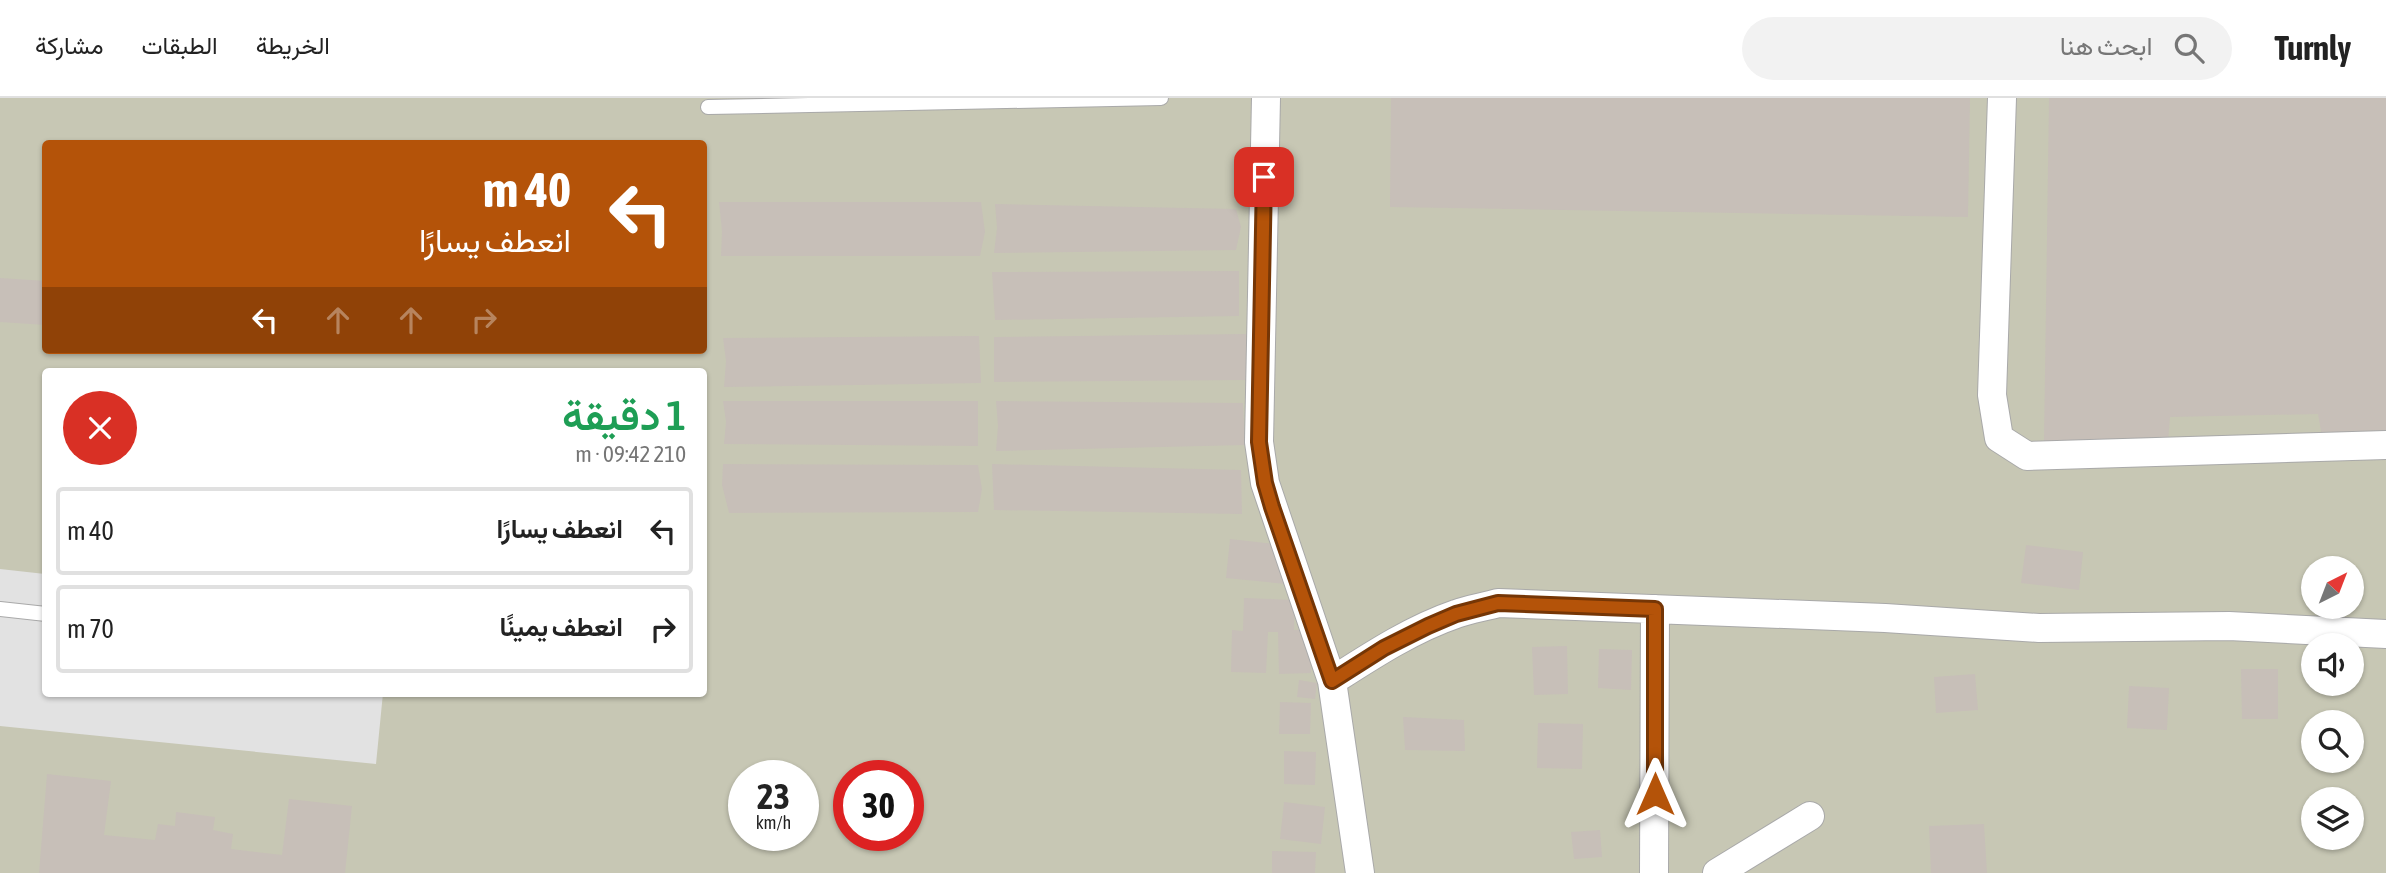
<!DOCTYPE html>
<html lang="ar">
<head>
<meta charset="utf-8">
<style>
  :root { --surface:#fff; --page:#f2f2f2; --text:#222; --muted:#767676; --line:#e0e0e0 }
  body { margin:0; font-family:"Asap Condensed",Vazirmatn,sans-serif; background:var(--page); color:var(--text); direction:rtl; height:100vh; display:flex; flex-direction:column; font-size:26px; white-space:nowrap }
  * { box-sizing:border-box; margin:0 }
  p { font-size:23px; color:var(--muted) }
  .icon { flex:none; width:38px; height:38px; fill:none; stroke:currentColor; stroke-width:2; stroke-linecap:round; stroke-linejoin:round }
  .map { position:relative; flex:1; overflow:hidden; direction:ltr }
  .drawer { position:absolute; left:42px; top:270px; width:665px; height:329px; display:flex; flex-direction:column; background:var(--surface); border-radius:7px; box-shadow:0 2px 5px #0004; direction:rtl }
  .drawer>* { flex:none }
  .hud { position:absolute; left:42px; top:42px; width:665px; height:214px; border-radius:7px; box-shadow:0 2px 5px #0004; direction:rtl; background:#b45309; color:#fff; overflow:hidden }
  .needle { width:46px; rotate:42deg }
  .controls { position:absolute; left:2301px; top:458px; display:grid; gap:14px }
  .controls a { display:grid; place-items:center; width:63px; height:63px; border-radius:50%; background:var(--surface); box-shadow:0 2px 5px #0004; font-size:35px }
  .speed { position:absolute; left:728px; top:662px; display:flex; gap:14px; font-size:35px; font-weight:700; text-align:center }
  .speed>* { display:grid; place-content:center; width:91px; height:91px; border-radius:50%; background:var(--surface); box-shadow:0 2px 5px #0004; line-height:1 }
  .speed small { font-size:18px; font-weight:400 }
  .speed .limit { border:10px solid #d22; background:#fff; color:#111 }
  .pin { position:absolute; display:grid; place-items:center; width:60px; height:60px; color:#fff; margin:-30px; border-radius:14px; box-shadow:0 4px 10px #0006 }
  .me { position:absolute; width:77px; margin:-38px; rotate:0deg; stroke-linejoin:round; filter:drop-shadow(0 0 5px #0008) }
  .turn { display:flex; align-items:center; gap:24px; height:147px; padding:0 21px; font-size:32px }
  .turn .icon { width:91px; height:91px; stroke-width:2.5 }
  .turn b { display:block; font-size:49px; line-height:60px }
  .lanes { display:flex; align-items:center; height:66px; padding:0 21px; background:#0003; justify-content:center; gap:35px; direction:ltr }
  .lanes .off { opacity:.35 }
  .round { display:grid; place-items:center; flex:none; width:74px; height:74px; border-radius:37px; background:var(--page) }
  .head { display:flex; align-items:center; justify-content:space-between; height:119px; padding:0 21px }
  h1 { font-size:42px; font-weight:600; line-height:52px; color:#1e9e55 }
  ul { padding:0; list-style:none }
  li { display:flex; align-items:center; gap:21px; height:88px; margin:0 14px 10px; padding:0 7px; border:4px solid var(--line); border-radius:7px }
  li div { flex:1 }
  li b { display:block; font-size:26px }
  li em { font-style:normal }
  header { display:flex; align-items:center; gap:42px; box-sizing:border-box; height:98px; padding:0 35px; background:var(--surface); border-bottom:2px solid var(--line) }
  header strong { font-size:33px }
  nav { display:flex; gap:38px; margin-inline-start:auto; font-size:24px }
  .search { width:490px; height:63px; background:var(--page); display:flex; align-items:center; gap:18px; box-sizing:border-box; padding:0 24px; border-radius:38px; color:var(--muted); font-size:26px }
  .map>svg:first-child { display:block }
  .construction { fill:#c7c7b4; fill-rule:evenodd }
  .parking { fill:#e2e2e2 }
  .building { fill:#c7bfb8 }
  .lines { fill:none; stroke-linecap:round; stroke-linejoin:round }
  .lane-casing { stroke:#a9a9a9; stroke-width:16 }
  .street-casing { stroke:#a9a9a9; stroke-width:30 }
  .lane { stroke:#fff; stroke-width:14 }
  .street { stroke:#fff; stroke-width:28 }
  .route-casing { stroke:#753606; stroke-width:18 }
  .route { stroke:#b45309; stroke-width:12 }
</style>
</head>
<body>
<header>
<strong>Turnly</strong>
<div class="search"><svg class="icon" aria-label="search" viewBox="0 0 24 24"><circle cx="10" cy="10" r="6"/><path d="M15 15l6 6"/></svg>ابحث هنا</div>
<nav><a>الخريطة</a><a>الطبقات</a><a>مشاركة</a></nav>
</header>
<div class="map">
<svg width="2386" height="775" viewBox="0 0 2386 775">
  <rect width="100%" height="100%" fill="#f2efe9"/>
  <path class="construction" d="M0,0H2386V775H0ZM46,46H704V252H46ZM46,273H704V595H46ZM2314,471H2352V509H2314ZM2314,548H2352V586H2314ZM2314,625H2352V663H2314ZM744,677H803V737H744ZM849,677H908V737H849ZM2314,702H2352V740H2314Z"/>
  <path class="parking" d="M0,471L45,476L46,595H383L376,666L0,628Z"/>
  <path class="building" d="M1391,0H1970L1968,119L1390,109Z
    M2049,0H2386V339L2323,344L2318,316L2170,319L2168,344L2044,343Z
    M719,104H981L985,134L980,158H721L722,133Z
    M995,106L1236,111L1241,129L1236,152L994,155L997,130Z
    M1239,173V218L995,222L992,174Z
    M0,180L46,183V227L0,224Z
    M1246,236L1247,282L994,284V239Z
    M979,238L981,285L724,289L726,263L723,240Z
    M723,303H978V348L724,346L726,324Z
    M996,303L1243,305L1245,347L996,353L998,328Z
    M723,366L978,367L982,391L978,414L729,415L722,387Z
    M992,366L1241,372L1242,416L994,412Z
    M1230,441L1291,448L1286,486L1226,480Z
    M2026,447L2083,454L2079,492L2021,485Z
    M1244,500L1295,502L1294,532L1309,531L1311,575L1279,576L1278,534H1268L1266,575L1231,574L1232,532L1243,533Z
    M1567,548L1568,596L1534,597L1532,549Z
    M1599,551L1632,552L1631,592L1598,590Z
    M2241,571H2278V621H2242Z
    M1975,576L1978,612L1936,615L1934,579Z
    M1299,582L1317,585L1315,601L1297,599Z
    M2129,588L2169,590L2167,632L2127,630Z
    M1280,604L1311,605L1310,636H1279Z
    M1403,619L1464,622L1465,653L1405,652Z
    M1538,625L1583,626L1582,671L1537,670Z
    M1284,653L1316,654L1315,687L1284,686Z
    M47,676L111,683L104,737L155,742L158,726L175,728L176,714L215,719L213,732L233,736L231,751L282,757L289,701L352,708L345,775H39Z
    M1284,704L1325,709L1321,746L1280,741Z
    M1984,726L1987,775H1931L1929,728Z
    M1600,732L1602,759L1574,761L1571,734Z
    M1272,753L1316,754L1315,775H1272Z"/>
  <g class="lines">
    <defs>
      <path id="lane" d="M708,9L1161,0
        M0,511L46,516"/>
      <path id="street" d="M1266,0L1259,344L1265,385L1332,583L1360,775
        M2002,0L1992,297L1999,340L2027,358L2386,347
        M1332,583C1371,558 1412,531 1456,516C1469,511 1484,509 1498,505L1885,520L2039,530L2229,528L2386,536
        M1654,775L1655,511
        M1717,775L1810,718"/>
    </defs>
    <use href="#lane" class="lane-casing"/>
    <use href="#street" class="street-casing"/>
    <use href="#lane" class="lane"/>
    <use href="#street" class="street"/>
  </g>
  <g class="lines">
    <defs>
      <path id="route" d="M1264,79L1259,344L1265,385L1272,409L1332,583L1384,550L1428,528L1456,516L1498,505L1655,511V696"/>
    </defs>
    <use href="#route" class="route-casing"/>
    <use href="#route" class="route"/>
  </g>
</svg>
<div class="controls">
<a><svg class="needle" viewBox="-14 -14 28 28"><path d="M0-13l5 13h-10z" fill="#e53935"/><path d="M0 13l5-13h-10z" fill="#767676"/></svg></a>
<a><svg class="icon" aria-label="sound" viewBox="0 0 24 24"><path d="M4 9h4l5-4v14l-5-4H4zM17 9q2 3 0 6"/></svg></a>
<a><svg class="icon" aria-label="search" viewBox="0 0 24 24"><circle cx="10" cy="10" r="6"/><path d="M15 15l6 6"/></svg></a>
<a><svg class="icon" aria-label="layers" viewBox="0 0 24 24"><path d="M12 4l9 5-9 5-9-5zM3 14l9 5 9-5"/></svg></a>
</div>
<div class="speed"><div>23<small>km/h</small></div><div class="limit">30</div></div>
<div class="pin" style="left:1264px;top:79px;background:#d93025"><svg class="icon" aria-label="arrive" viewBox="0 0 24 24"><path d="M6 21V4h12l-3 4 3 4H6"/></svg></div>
<svg class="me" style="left:1655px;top:696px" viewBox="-20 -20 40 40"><path d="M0-17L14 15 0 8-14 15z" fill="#b45309" stroke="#fff" stroke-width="4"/></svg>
<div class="hud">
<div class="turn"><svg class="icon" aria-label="left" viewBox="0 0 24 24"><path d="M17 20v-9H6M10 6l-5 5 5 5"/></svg><div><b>40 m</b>انعطف يسارًا</div></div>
<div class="lanes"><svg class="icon" aria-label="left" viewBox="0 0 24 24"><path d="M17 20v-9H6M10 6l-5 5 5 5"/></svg><svg class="icon off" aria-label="ahead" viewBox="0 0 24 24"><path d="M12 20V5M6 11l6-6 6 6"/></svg><svg class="icon off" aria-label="ahead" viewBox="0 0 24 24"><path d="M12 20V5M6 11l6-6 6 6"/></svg><svg class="icon off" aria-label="right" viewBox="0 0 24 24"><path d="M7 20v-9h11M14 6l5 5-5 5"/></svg></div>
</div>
<section class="drawer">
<div class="head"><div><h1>1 دقيقة</h1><p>210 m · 09:42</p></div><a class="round" style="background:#d93025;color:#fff"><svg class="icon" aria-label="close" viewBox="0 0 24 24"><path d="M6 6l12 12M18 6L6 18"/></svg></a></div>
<ul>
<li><svg class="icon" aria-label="left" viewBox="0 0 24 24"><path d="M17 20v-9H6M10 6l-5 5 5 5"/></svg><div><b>انعطف يسارًا</b></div><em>40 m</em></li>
<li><svg class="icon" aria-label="right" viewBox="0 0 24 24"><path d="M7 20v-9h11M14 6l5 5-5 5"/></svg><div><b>انعطف يمينًا</b></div><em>70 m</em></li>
</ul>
</section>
</div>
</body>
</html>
